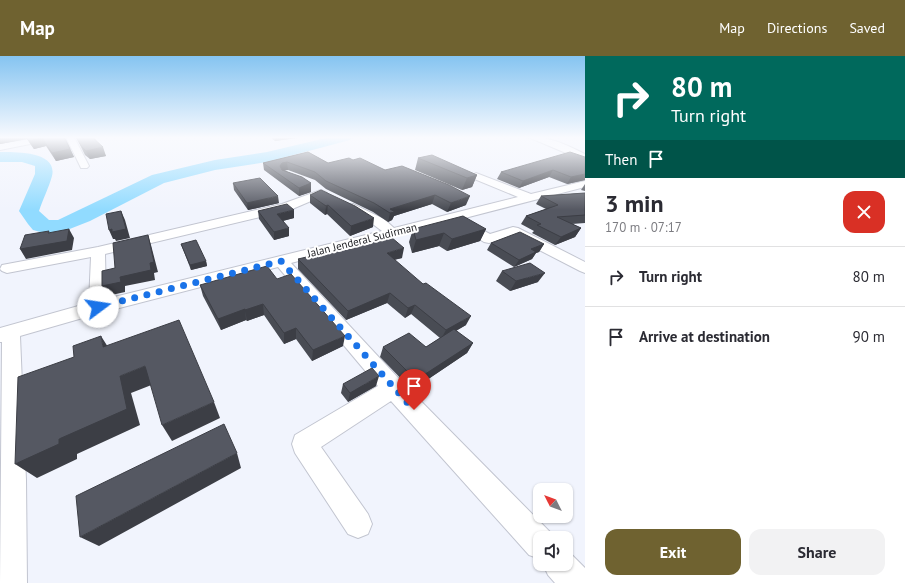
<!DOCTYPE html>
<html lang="en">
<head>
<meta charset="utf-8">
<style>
  :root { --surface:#fff; --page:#f2f2f3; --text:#2b2b33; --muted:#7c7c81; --line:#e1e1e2; --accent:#6f6230 }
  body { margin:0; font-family:"PT Sans",sans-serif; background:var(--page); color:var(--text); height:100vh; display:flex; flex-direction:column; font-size:15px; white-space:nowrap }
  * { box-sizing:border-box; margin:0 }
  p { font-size:13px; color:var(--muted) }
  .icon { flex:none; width:22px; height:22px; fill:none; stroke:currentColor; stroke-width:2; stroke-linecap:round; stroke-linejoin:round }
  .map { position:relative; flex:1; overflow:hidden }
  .side { display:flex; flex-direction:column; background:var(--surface); width:320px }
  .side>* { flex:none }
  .banner { background:#00695c; color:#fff; overflow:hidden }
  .needle { width:26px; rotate:312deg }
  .buttons { position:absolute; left:533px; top:427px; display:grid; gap:8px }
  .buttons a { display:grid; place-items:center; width:40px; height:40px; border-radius:8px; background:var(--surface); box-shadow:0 1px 3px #0004; font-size:20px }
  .pin { position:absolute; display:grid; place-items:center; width:34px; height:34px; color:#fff; margin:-41px -17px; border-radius:50% 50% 50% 0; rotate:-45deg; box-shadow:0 0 4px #0007 }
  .pin .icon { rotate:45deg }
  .me { position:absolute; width:44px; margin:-22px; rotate:76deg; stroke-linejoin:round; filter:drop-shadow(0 0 3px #0008) }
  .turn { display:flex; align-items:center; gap:14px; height:84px; padding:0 20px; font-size:18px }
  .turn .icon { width:52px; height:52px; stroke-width:2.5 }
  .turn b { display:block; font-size:28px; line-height:34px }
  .then { display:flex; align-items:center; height:38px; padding:0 20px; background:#0003; gap:8px; font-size:15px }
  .round { display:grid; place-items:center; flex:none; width:42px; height:42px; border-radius:12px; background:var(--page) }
  .headline { display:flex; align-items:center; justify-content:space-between; height:68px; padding:0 20px }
  h1 { font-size:24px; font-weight:700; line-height:30px }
  .action { display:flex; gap:8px; margin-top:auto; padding:8px 20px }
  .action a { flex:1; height:46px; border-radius:12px; background:var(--accent); color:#fff; font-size:16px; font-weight:700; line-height:46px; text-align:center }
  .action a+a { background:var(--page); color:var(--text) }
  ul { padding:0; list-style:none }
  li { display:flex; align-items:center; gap:12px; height:60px; padding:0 20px; border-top:1px solid var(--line) }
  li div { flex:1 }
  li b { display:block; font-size:15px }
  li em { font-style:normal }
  header { display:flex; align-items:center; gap:24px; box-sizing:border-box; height:56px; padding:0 20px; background:var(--accent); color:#fff }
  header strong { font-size:19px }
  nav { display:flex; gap:22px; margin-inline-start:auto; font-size:14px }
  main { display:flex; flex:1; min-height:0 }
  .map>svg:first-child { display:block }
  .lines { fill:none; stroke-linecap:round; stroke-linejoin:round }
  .river { fill:#91dbff; fill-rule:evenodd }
  .minor-casing { stroke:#c2c5d0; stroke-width:2 }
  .minor { fill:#fff; fill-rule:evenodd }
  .wall { fill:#494c54 }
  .shaded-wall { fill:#3c3e45 }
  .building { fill:#555862; stroke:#3c3e45 }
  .route { stroke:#1a73e8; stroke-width:7; stroke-dasharray:0 12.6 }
  .labels { text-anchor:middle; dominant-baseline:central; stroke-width:4; stroke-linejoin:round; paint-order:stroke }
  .street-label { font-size:11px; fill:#1d1e22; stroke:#fff }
</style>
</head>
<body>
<header>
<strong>Map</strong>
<nav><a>Map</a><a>Directions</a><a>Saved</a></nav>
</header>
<main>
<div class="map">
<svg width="585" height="527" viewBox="0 0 585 527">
  <rect width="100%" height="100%" fill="#f1f4fd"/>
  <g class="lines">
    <path class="river" d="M330,81H352L350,84L267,106L215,114L164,127L90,165L62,176L48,178L33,174L28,168L19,155L35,118V110L22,106H0V96C15,96 58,95 52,120C49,131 43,143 39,155L49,164H58L152,119L215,104L267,96Z"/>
    <defs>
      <path id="minor" d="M43,81H59L55,83L0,94V88Z
        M66,81H74L89,110L87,112H81Z
        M528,81C546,79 569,90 585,98V105Z
        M476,117L531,138L585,125V131L461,163L490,178L513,171L518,172L585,206V217L580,215L512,180L489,187L484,186L456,170L455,167L456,164L291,207L401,325L551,477L553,482H540V503L529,499L391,345L321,391L368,458L372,468L368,478L358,482L348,478L295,397L292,388L295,379L378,330L278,211L100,257L20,280L26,424L27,527H0L2,286H0V272L89,247L91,201L7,217L2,215L0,213L2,209L98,191L282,148L321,134L327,137L325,139L290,154L105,198L106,243L382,175L374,169L349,155L347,152L349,149L353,148L384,163L394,172L518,141L472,122L471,120Z
        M566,495L570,497L585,512V527H555L548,519L543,508H566Z"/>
    </defs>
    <use href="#minor" class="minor-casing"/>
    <use href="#minor" class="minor"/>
  </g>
  <path class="wall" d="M0,81H65L74,101L56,105L46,90L34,93L31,89L27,83L0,88Z
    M76,81H94L96,84L106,100L90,103L85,99Z
    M270,81H304L275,85Z
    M308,96L328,107L353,104L385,114L466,149L447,156L432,148L394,160L392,164L388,166L373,156L326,133L315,124L288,114H284L311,127V136L299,140L264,114L263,107Z
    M585,101V124L567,128L549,121L519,132L497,123L501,116Z
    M418,102L477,119L472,131L462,134L415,114Z
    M233,127L279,147L248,154L234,134Z
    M585,128V135L581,134Z
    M585,137V167L572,168L581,172L575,181L555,189L532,177L534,175L521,168L526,160L546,153L536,148L541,140Z
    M310,139L373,171L350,180L327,158L325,159L310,147Z
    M258,155L294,162L283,165L289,180L274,184L259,163Z
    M413,173H486L480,185L447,195L439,190L412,197L409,186Z
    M491,187L544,188L539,196L536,197L532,203L514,211L487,194Z
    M181,188L206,205L207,210L191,214Z
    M402,202L394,204L466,269L456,275L473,287L467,297L412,334L380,301L383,291H426L440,282L411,258L405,262L387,247L346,264L298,213V203Z
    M502,215L538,226L510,235L496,225Z
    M277,223L343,290L312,305L296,283L284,288L264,259L247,265L246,264L221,274L203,240L200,229Z
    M343,328L376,330L348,346L341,337Z"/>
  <path class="shaded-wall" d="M0,81H37L0,88Z
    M275,81H304L275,85Z
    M42,82L46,90L34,93L29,85Z
    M103,91L106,100L90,103L86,95Z
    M70,93L74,101L56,105L52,97Z
    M287,106L288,114L283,115L280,110L282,107Z
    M553,114L549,121L519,132L523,125Z
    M585,118V124L567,128L571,121Z
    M477,119L472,131L462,134L467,122Z
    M311,127V136L299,140V132Z
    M435,139L432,148L394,160L392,164L388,166L390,157V153Z
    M278,140L279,147L248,154L247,147Z
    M470,140L466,149L447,156L451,147Z
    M328,149L327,158L325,159L326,150Z
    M294,154V162L278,166L277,158Z
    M121,155L125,164L130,182L116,185L115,183H113L109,174Z
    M374,162L373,171L350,180L351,170Z
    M289,172V180L274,184V176Z
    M581,172L575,181L555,189L561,181Z
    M69,173L74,182L72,194L26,203L20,193Z
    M486,173L480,185L447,195L452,183Z
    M444,177L439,190L412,197L416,184Z
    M148,179L151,189L158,216L154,217L155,224L125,230V236L107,240L102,230L120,221Z
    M544,188L539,196L536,197L532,203L514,211L519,204L531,193Z
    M404,192L402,202L384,206L387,197Z
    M206,205L207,210L191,214L190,209Z
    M545,217L538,226L510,235L516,225Z
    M390,237L387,247L346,264L348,255Z
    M263,248L264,259L247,265L245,254Z
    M415,249L411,258L405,262L408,252Z
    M245,253L246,264L221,274L218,263Z
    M471,260L466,269L441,283L446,274Z
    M296,272V283L284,288V277Z
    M101,280L113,299L103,291Z
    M345,280L343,290L312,305L313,294Z
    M473,287L467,297L412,334L416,324Z
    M145,310L154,328L131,337L140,369L77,398V403L37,422L15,408L59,383L120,320Z
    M379,320L376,330L348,346L350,337Z
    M214,346L220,362L172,385L162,369Z
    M237,397L241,412L99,490L80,481Z"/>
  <path class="building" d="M26,81H64L70,93L52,97L42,82L29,85Z
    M76,81H92L103,91L86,95L82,91Z
    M308,96L328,107L349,102L353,104L360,102L385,114L402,110L449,129L470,140L451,147L435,139L390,153L395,156L390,157L374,147L326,125L315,116L287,106L282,107L280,110L282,114L302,121L311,127L299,132L263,107Z
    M570,96L585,101V118L571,121L553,114L523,125L501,116Z
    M432,99L477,119L467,122L418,102Z
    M260,122L278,140L247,147L233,127Z
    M321,134L355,150L374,162L351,170L328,149L326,150L310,139Z
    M585,137V159L557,161L581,172L561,181L537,169L541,168L526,160L558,149L541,140Z
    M287,148L294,154L277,158L289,172L274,176L258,155Z
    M121,155L126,173L112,176V173L109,174L106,158Z
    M463,160L486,173L452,183L444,177L416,184L413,173Z
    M69,173L67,185L20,193L25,179L49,175L48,177Z
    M520,176L544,188L531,193L536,196L519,204L491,187Z
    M148,179L154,206L150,207L151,214L120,221L121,226L102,230V215L115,212L113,187Z
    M391,181L404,192L387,197L423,228L426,227L471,260L446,274L415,249L408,252L390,237L348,255L298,203Z
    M196,184L206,205L190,209L181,188Z
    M530,207L545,217L516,225L502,215Z
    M267,210L277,223L291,218L345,280L313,294L296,272L284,277L263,248L245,254V253L218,263L200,229Z
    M179,264L214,346L162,369L145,310L120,320L127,353L59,383V388L15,408L18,321L74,301L73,290L101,280L103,291Z
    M454,273L473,287L416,324L383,291L409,277L426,291Z
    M372,312L379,320L350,337L343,328Z
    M224,368L237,397L80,481L76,440Z"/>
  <linearGradient id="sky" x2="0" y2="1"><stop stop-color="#85c4f1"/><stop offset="0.53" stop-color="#f9fafe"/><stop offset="1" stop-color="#f9fafe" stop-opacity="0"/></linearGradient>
  <rect width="585" height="154" fill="url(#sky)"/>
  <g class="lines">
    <path class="route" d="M98,251L281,205L414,354"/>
  </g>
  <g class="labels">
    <g class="street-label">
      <text transform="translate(362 184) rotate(-14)">Jalan Jenderal Sudirman</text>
    </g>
  </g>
</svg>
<div class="buttons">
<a><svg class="needle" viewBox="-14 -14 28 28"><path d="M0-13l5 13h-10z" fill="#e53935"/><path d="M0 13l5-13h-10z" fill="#7c7c81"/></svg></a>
<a><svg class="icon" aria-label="sound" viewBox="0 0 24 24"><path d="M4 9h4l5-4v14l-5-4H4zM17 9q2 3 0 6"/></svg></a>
</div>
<div class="pin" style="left:414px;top:354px;background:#d93025"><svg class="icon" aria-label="arrive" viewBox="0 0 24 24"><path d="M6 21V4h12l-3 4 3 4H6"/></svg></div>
<svg class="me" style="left:98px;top:251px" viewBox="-20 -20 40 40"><circle r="19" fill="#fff"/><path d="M0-13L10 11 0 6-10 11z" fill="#1a73e8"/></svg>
</div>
<section class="side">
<div class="banner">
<div class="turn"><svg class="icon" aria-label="right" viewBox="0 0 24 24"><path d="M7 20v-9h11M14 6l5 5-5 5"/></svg><div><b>80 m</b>Turn right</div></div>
<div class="then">Then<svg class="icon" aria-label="arrive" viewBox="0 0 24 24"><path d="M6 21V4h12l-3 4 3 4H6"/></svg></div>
</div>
<div class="headline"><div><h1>3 min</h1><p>170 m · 07:17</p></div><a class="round" style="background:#d93025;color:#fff"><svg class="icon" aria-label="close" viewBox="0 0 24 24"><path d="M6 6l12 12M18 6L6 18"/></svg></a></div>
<ul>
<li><svg class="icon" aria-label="right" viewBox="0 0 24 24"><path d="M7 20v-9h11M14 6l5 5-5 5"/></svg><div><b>Turn right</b></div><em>80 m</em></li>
<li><svg class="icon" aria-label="arrive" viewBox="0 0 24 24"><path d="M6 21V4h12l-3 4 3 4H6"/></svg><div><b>Arrive at destination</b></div><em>90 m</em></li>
</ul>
<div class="action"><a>Exit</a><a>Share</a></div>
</section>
</main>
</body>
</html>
